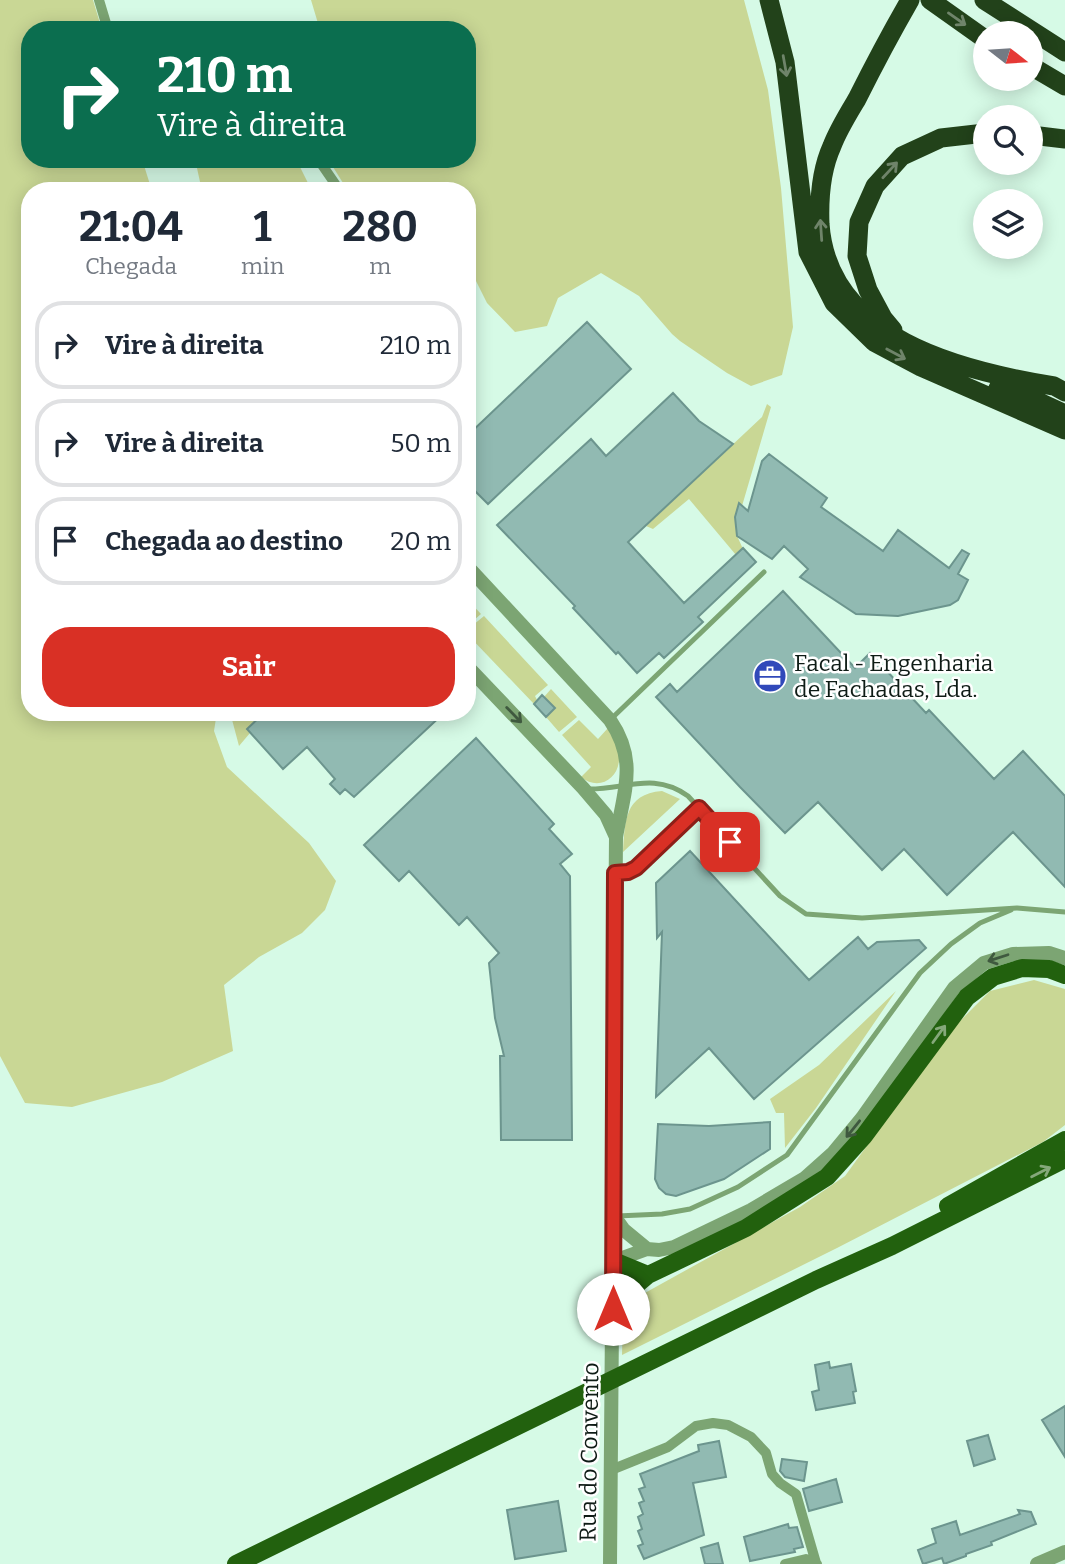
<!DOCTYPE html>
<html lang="pt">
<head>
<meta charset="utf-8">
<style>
  :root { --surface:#fff; --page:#f6f6f7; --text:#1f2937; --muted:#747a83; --line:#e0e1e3; --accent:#d93025 }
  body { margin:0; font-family:Bitter,serif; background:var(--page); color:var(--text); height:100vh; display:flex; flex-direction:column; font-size:26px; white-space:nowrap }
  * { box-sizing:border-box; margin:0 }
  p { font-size:23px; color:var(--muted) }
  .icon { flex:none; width:38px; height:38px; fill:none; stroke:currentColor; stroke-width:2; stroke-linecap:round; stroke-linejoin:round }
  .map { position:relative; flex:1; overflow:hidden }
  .side { position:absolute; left:21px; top:182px; width:455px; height:539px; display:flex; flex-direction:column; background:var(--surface); border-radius:28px; box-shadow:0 4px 18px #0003 }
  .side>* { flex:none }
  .top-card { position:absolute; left:21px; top:21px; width:455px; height:147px; border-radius:28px; box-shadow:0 4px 18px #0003; background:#0b6e4f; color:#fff; overflow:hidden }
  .needle { width:46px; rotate:107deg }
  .buttons { position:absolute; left:973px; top:21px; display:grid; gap:14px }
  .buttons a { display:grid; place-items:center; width:70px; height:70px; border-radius:50%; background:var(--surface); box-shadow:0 4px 18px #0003; font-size:35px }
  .pin { position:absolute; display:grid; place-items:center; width:60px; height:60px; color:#fff; margin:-30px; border-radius:14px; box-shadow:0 4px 10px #0006 }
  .me { position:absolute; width:77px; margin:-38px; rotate:0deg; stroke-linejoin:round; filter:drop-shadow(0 0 5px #0008) }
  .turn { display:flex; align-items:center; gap:24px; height:147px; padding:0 21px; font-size:32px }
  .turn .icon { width:91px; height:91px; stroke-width:2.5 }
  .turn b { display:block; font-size:49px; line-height:60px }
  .eta { display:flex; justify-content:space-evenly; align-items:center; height:119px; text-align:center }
  .eta b { font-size:42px; font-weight:700; line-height:49px }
  .action { display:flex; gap:14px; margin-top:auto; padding:14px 21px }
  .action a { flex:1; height:80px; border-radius:28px; background:var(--accent); color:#fff; font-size:28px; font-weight:700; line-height:80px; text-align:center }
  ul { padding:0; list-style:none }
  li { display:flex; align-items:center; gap:21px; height:88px; margin:0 14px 10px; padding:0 7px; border:4px solid var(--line); border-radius:28px }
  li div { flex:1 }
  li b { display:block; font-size:26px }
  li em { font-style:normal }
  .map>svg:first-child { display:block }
  .green { fill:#c9d795 }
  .building { fill:#91bab2; stroke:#6c958e; stroke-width:2 }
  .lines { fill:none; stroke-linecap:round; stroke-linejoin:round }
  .service { stroke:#7ca573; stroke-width:5 }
  .minor { stroke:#7ca573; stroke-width:10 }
  .tertiary { stroke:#7ca573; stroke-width:14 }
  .primary { stroke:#22610e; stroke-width:18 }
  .motorway { stroke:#22421a; stroke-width:19 }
  .oneway { stroke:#6f846a }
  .oneway2 { stroke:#3f593f }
  .oneway3 { stroke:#85a87a }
  .route-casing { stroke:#8d1f18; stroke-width:18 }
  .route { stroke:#d93025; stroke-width:12 }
  .labels { text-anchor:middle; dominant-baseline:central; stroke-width:5; stroke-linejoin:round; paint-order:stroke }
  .poi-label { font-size:23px; fill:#0e1b15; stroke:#fff; text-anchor:start }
  .street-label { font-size:23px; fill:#0e1b15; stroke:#fff }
</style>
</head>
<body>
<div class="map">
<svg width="1065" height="1564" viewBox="0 0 1065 1564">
  <rect width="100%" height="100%" fill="#d6fae6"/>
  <path class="green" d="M0,0H93L102,30H30V159H142L152,191H30V712H217L214,731L227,767L309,843L336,881L325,910L302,933L259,957L224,985L233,1051L162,1082L72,1107L25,1103L0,1056Z
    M311,0H744L768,90L781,188L793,327L782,375L751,386L727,373L680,341L672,334L639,296L601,273L558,298L547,326L515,332L487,303L467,263V191H348L328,159H467V30H320Z
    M195,159H296L312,191H202Z
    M767,404L771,407L742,506L735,517L738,538L743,549L736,555L689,499L653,529L646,526L762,417Z
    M467,599L481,614L467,626Z
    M484,616L548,685L535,696L537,700L534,704L467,634V630Z
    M551,689L577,717L559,732L546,717L544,697Z
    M230,712H265L247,729L250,733L239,746Z
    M579,720L598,739L608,728C612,737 618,746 619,755C621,778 599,792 581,777L591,767L562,735Z
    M662,791L680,799L623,852C625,822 624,794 662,791Z
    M1034,980L1065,989V1125L1043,1142L837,1248L622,1355L623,1315L634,1299L800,1207L845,1176L951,1030L990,991Z
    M896,991L816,1108L785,1148L784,1113H776L770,1099L819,1065Z"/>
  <path class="building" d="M587,322L631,369L488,504L467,483V436Z
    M673,393L699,421L733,444L628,542L684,603L743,548L756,562L698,617L703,622L664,658L659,653L637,673L618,652L616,654L573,608L575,606L497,525L591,439L606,456Z
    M769,454L827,498L821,507L883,551L898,530L949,568L962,550L969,554L958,574L968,580L958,600L950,605L898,616L856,614L800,577L808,569L784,546L772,559L737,536L735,517L739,503L748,511L762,461Z
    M783,591L855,668L870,653L926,713L929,710L994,779L1023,751L1065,796V887L1013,832L947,895L904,849L882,870L818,802L785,833L740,787L656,697L670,684L677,692Z
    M542,695L555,708L546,717L534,704Z
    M265,712H445L354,797L345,789L340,794L330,784L335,779L307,747L283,769L247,729Z
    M476,738L554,824L549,829L572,854L560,864L570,876L572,1140H501L500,1056H504L495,1018L489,963L499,953L467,917L459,925L409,871L399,881L364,845Z
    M690,851L809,980L858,937L868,949L877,942L919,940L926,948L754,1099L709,1048L656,1097L662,932L657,938L656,883Z
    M770,1122V1149L724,1179L676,1196L666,1194L659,1188L655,1179L658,1124L709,1126Z
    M829,1362L830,1368L851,1364L856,1391L853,1392L855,1403L816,1410L812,1392L819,1390L815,1365Z
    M1065,1406V1457L1042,1420Z
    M988,1435L995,1459L974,1466L967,1441Z
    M719,1441L726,1477L693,1483L704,1535L644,1559L638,1546L643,1544L638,1531L642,1529L638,1517L643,1514L639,1503L644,1501L639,1489L645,1487L640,1474L699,1451L698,1445Z
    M782,1459L807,1462L804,1481L785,1477L780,1471Z
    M836,1479L842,1502L809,1511L803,1489Z
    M558,1501L566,1551L515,1559L507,1510Z
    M1018,1510L1031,1512L1036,1524L991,1542L992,1545L966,1554V1556L944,1564L942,1558L923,1564L918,1550L936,1543L932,1529L956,1521L960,1535L1020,1514Z
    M788,1524L789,1528L797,1527L803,1547L794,1549L795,1552L750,1561L744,1537Z
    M718,1543L723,1564H705L701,1548Z"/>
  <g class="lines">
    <path class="service" d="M610,720L764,572
      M587,789C625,790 653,771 688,796L780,896L806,914L862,918L1017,908L1065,912
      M619,873L636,868L699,808
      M617,1216L662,1214L690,1209L738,1187L787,1155L920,973L951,944L980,923L1011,910"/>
    <path class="minor" d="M99,0L108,30
      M318,159L340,191
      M611,1470L668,1447L696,1426L713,1423L728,1425L751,1437L766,1453L772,1474L780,1483L796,1494L816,1563
      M785,1564L806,1559L817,1564"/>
    <path class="tertiary" d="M467,566L610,720C638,761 624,791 616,837L610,1564
      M467,666L583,788L606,815L616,837
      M614,1216L624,1230L647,1249
      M614,1261L647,1249L659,1250L674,1247L751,1210L805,1178L833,1153L862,1118L954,988L984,963L1013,954L1049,953L1065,958
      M1037,1564L1065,1552"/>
    <path class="primary" d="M948,1206L1065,1140
      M614,1261L648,1275
      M613,1309L622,1297L648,1275L746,1228L827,1177L864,1136L967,997L993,977L1022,968L1049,969L1065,975
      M236,1564L816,1280L892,1246L1065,1159"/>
    <path class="motorway" d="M769,0L785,62L808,252L834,303L874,342L921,367L1065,430
      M910,0C891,33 874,65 857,99C848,114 838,130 832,146C821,170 819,198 820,224C828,339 961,371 1054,386L1065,392
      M930,0L985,39
      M984,0L1065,52
      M1031,66L1065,86
      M1031,135L1065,139
      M893,330L883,318L868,290L857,256L859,222L875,186L902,156L941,138L985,133
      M998,388L1022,394L1065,414"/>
  </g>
  <defs><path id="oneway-shaft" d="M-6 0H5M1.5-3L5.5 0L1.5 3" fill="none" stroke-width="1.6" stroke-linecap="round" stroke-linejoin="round" transform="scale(1.75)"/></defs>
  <g class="oneway">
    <use href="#oneway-shaft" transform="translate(957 19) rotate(35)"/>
    <use href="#oneway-shaft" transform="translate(785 66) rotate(80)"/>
    <use href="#oneway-shaft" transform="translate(890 170) rotate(-47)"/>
    <use href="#oneway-shaft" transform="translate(821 230) rotate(-94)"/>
    <use href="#oneway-shaft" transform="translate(896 354) rotate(28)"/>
  </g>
  <g class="oneway2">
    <use href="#oneway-shaft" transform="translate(514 715) rotate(46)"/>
    <use href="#oneway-shaft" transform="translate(998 958) rotate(162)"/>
    <use href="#oneway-shaft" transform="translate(853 1129) rotate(129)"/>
  </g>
  <g class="oneway3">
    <use href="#oneway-shaft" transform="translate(939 1034) rotate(-54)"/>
    <use href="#oneway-shaft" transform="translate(1041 1172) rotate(-27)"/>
  </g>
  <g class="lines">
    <defs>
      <path id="route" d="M613,1309L615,873L628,872L636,868L699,808L730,842"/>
    </defs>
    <use href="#route" class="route-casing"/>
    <use href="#route" class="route"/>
  </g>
  <defs>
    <symbol id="office-disc" viewBox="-11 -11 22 22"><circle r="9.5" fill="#3149ba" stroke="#fff"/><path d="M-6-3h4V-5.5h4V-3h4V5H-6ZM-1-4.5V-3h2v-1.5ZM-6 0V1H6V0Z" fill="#fff"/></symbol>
  </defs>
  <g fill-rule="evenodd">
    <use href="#office-disc" x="751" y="657" width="38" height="38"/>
  </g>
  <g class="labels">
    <g class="poi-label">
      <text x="794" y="663">Facal - Engenharia<tspan x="794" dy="26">de Fachadas, Lda.</tspan></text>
    </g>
    <g class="street-label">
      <text transform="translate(589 1452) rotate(-89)">Rua do Convento</text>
    </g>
  </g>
</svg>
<div class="buttons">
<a><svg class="needle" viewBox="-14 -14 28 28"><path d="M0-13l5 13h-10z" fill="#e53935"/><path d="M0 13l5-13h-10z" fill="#747a83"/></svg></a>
<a><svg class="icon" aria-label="search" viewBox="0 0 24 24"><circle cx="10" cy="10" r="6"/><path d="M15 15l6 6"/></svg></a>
<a><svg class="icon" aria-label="layers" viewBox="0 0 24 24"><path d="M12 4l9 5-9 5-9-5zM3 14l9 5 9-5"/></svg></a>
</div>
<div class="pin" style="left:730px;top:842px;background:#d93025"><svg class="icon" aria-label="arrive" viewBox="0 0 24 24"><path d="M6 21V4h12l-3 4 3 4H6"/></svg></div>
<svg class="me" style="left:613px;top:1309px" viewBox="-20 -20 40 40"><circle r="19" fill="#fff"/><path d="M0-13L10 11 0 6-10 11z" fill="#d93025"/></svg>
<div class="top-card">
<div class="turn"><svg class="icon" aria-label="right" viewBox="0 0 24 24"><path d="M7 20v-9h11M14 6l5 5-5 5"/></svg><div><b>210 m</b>Vire à direita</div></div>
</div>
<section class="side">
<div class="eta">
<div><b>21:04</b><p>Chegada</p></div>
<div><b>1</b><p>min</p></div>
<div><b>280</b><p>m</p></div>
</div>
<ul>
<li><svg class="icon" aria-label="right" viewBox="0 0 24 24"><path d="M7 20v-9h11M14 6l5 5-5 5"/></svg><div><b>Vire à direita</b></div><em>210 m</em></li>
<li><svg class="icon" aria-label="right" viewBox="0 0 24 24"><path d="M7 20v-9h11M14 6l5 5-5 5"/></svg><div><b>Vire à direita</b></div><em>50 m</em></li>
<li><svg class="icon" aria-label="arrive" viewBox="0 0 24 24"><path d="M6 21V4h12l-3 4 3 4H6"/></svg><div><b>Chegada ao destino</b></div><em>20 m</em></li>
</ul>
<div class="action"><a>Sair</a></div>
</section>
</div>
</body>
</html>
